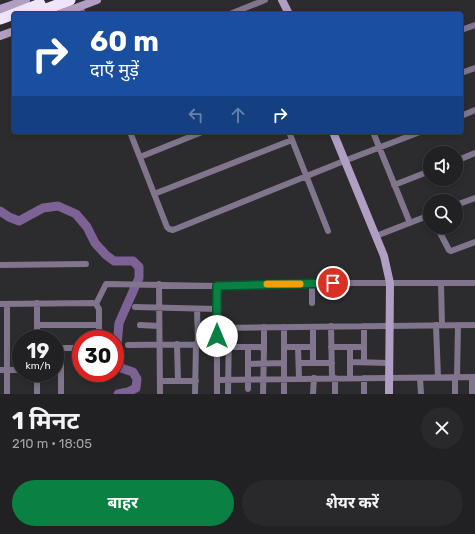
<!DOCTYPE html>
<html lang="hi">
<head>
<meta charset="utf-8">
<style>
  :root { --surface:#212022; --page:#29282a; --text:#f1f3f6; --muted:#a2a3a5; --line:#3e3e40; --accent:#0b8043 }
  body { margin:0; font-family:Rubik,"Noto Sans Devanagari",sans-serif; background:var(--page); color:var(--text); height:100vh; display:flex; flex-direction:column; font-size:15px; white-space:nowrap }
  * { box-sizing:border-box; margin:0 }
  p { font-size:13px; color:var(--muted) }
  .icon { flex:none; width:22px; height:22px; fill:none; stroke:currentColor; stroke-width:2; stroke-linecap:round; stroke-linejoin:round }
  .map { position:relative; height:394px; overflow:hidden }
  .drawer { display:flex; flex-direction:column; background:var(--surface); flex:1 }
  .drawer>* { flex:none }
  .banner { position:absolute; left:12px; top:12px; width:451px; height:122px; border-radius:4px; box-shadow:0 2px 6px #0003,0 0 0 1px var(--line); background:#1a4fa0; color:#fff; overflow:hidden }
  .controls { position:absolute; left:423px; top:146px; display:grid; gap:8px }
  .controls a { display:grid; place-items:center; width:40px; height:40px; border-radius:50%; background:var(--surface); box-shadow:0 2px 6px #0003,0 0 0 1px var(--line); font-size:20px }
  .speed { position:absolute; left:12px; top:330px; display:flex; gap:8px; font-size:20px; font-weight:700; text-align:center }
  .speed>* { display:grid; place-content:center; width:52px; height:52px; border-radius:50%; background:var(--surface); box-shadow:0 2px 6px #0003,0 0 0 1px var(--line); line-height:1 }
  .speed small { font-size:10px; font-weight:400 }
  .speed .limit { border:6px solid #d22; background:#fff; color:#111 }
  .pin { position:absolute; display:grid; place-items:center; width:34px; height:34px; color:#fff; margin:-17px; border:2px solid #fff; border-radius:50%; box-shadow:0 1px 4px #0007 }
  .me { position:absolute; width:44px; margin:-22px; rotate:0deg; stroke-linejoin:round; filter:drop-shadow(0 0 3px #0008) }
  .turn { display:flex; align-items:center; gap:14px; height:84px; padding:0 12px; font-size:18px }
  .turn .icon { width:52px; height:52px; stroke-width:2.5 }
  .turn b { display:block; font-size:28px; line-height:34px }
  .lanes { display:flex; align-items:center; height:38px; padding:0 12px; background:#0003; justify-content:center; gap:20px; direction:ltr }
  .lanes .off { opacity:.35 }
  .round { display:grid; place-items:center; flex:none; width:42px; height:42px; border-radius:21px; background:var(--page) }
  .overview { display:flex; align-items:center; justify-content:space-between; height:68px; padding:0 12px }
  h1 { font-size:24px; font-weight:700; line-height:30px }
  .action { display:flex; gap:8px; margin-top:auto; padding:8px 12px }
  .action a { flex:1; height:46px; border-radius:24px; background:var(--accent); color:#fff; font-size:16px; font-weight:700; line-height:46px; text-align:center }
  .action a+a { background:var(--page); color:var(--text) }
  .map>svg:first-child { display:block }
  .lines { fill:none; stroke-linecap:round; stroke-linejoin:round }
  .river { stroke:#7c6295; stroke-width:9 }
  .street { stroke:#80758c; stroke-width:6 }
  .secondary { stroke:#b09ec3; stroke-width:8 }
  .highway { stroke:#efe4fb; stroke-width:11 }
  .route-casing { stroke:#07532c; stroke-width:10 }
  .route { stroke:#0b8043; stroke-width:7 }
  .slow { stroke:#f59e0b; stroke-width:7 }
</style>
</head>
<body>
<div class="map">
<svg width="475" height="394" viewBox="0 0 475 394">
  <rect width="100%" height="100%" fill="#2c2b2e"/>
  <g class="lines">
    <path class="river" d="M0,211L9,217L19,221L43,208L58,206L76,214L87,227L95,243L106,255L114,261H133L139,267V278L119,323L116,356L121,368L133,372L137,379L136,388L128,392L118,394"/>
    <path class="street" d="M80,6L83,14
      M230,14L265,0
      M461,30L475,25
      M461,73L475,68
      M461,116L475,110
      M130,132L167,227L169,229L173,230L344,161L420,132
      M289,132L328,231
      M373,132L410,223
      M140,157L202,132
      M456,161L475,153
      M394,185L430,171
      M154,194L292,140
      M456,205L475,198
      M437,227L449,250L451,251L475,242
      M376,236L430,215
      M0,265L86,264
      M441,283L442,325
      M159,284L160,394
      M217,286V394
      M37,303V339
      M312,303V284
      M0,304L93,303L96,304L99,309V339
      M7,304V394
      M96,304L106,284L217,286L319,283H475
      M135,307L217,309
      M37,325H99
      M140,325L159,326
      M436,325L438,377
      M331,326L332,378
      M284,327V394
      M313,327V363
      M217,328L475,325
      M177,344L178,381
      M128,345L217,344
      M229,347H260L264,349L263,394
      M284,347H313
      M298,347L299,378
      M331,347H364
      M350,347V362L389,363
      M55,348H81
      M264,349V327
      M364,362V326
      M299,363H332
      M248,364L284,363
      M0,370H21
      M37,373V394
      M455,377V394
      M457,377L458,325
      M472,377V394
      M350,378V362
      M364,378V394
      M420,378L421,394
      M217,380L475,377
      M160,381H196
      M248,389V347
      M61,394V348
      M195,394L196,344L198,342L197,309
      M228,394L229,327
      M313,394L314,378
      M335,394V378"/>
    <path class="secondary" d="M282,0L289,14
      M0,9L26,0
      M60,14L97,0
      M0,36L14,31
      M333,132L384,256L390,283L389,394"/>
    <path class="highway" d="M14,14L40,4
      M33,14L70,0
      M0,19L14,14"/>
  </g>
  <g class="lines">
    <defs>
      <path id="route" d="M217,336V286L333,283"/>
    </defs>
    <use href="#route" class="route-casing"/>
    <use href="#route" class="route"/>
    <path class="slow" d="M267,284H300"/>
  </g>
</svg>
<div class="controls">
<a><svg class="icon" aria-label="sound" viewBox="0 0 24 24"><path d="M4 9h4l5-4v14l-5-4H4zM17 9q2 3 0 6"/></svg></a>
<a><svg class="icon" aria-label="search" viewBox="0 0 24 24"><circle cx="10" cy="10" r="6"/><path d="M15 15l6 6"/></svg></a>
</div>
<div class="speed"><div>19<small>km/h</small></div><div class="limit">30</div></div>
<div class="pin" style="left:333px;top:283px;background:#d93025"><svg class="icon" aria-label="arrive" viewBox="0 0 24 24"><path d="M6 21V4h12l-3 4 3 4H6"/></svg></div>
<svg class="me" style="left:217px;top:336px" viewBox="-20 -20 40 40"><circle r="19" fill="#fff"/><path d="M0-13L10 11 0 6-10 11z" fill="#0b8043"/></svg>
<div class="banner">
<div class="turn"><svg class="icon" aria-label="right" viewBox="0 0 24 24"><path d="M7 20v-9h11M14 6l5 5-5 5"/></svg><div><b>60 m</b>दाएँ मुड़ें</div></div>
<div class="lanes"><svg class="icon off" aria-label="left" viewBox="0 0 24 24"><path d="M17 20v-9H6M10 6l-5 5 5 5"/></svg><svg class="icon off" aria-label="ahead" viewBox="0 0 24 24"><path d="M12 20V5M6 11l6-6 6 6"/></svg><svg class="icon" aria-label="right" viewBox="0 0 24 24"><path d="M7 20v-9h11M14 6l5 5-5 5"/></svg></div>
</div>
</div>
<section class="drawer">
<div class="overview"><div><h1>1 मिनट</h1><p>210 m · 18:05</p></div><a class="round"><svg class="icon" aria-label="close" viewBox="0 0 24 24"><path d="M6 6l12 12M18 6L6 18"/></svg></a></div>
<div class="action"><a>बाहर</a><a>शेयर करें</a></div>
</section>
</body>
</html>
